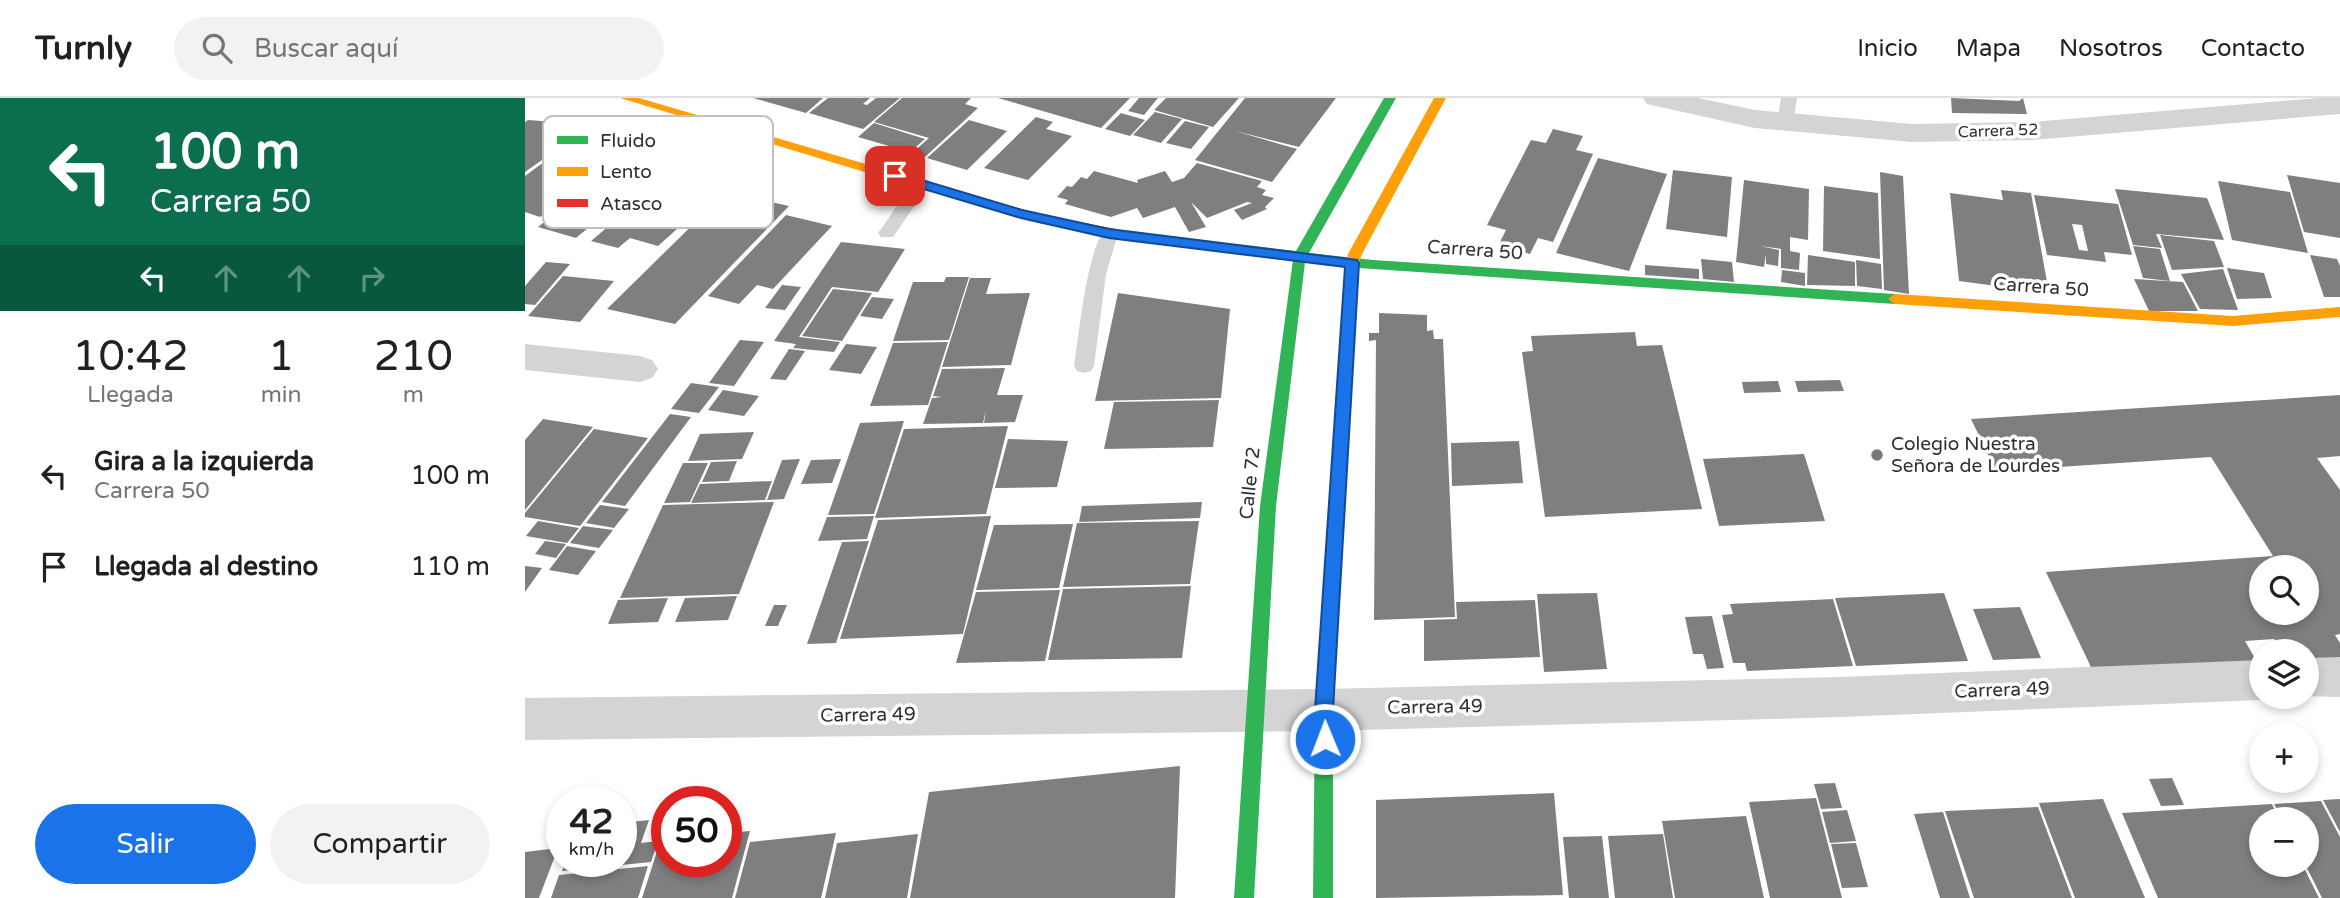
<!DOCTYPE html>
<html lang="es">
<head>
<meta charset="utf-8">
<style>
  :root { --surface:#fff; --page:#f2f2f2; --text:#202124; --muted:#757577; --line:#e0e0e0; --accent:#1a73e8 }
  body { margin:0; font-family:"Varela Round",sans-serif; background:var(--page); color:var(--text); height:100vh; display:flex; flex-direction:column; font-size:26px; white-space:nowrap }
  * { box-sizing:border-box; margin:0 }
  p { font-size:23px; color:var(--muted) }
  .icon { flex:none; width:38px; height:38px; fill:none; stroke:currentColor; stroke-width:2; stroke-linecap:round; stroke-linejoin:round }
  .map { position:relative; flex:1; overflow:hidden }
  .panel { display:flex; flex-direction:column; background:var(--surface); width:525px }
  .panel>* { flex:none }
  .guide { background:#0b6e4f; color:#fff; overflow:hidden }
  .buttons { position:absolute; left:1724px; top:457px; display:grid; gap:14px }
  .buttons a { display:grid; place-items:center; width:70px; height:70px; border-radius:50%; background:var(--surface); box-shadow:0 4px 10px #0003; font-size:35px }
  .speed { position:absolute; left:21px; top:688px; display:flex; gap:14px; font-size:35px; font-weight:700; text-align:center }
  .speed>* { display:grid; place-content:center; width:91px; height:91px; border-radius:50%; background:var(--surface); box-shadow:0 4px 10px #0003; line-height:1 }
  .speed small { font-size:18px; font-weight:400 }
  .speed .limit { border:10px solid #d22; background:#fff; color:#111 }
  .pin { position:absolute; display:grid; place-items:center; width:60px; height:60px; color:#fff; margin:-30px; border-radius:14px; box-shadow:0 4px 10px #0006 }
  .me { position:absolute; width:77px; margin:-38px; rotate:359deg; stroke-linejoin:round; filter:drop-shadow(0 0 5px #0008) }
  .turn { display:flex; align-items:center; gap:24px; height:147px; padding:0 35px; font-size:32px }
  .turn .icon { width:91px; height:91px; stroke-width:2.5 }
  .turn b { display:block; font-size:49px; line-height:60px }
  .lanes { display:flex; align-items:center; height:66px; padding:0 35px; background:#0003; justify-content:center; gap:35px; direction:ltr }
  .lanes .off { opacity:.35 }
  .eta { display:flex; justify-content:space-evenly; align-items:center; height:119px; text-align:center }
  .eta b { font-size:42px; font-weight:600; line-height:49px }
  .primary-button { display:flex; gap:14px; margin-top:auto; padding:14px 35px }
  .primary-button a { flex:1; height:80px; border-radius:42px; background:var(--accent); color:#fff; font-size:28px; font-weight:600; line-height:80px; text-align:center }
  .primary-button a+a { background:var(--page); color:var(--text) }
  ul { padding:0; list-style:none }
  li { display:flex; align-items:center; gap:21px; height:91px; padding:0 35px }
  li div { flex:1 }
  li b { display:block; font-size:26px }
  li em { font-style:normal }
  header { display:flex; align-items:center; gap:42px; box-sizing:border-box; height:98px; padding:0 35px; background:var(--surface); border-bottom:2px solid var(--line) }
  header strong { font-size:33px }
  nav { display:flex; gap:38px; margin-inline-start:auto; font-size:24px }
  .search { width:490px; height:63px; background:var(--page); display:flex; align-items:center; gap:18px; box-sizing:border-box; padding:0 24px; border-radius:38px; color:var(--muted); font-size:26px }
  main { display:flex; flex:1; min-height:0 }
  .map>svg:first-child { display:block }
  .building { fill:#7f7f7f; fill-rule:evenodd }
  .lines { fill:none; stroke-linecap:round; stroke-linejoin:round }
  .lane { fill:#d4d4d4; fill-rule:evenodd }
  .street { fill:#d4d4d4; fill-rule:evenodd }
  .fast { fill:#30b455; fill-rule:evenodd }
  .slow { fill:#ff9f0a; fill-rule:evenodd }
  .jam { fill:#e5322d; fill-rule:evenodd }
  .route { fill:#1a73e8; stroke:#114b97; stroke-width:2 }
  .poi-dot { fill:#787878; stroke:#fff; stroke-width:2.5 }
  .labels { text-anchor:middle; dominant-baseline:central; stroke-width:7; stroke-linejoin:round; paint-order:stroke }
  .far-street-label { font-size:16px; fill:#303030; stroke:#fff }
  .street-label { font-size:19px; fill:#303030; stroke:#fff }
  .poi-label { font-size:19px; fill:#303030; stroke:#fff; text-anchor:start }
  .key { fill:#fff; stroke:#c1c1c1; stroke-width:2 }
  .key-label { font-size:19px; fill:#303030 }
</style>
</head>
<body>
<header>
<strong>Turnly</strong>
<div class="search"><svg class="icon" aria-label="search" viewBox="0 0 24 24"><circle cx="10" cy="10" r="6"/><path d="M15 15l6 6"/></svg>Buscar aquí</div>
<nav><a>Inicio</a><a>Mapa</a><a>Nosotros</a><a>Contacto</a></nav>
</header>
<main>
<section class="panel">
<div class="guide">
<div class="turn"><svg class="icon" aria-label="left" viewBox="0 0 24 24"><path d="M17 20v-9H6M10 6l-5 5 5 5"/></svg><div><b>100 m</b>Carrera 50</div></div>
<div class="lanes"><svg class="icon" aria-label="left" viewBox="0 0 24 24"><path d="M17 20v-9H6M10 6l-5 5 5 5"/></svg><svg class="icon off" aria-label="ahead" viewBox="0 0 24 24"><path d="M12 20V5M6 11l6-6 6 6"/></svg><svg class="icon off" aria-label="ahead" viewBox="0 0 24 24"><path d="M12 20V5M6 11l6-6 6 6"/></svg><svg class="icon off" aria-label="right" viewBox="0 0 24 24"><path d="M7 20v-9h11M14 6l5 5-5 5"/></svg></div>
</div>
<div class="eta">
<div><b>10:42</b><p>Llegada</p></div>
<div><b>1</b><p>min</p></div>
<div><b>210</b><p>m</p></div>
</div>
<ul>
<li><svg class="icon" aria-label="left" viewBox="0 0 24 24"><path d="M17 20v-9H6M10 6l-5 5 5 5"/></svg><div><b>Gira a la izquierda</b><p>Carrera 50</p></div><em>100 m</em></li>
<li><svg class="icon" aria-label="arrive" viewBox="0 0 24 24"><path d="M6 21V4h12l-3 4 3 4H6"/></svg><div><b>Llegada al destino</b></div><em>110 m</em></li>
</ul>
<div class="primary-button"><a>Salir</a><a>Compartir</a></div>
</section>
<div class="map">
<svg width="1815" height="800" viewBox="0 0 1815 800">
  <rect width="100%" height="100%" fill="#fff"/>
  <path class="building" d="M228,0H298L281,15Z
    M303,0H345L338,6L342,7L351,0H375L338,31L284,15Z
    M377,0H446L440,6L453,10L400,59L387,55L404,40L349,24Z
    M473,0H605L576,30Z
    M614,0H633L619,17L603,13Z
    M641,0H714L688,29L629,12Z
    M720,0H811L774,49L710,33L772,51L747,84L670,62Z
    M1426,0L1494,3L1498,0L1502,16L1427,15Z
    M630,14L657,21L636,45L608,37Z
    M596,15L620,22L605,38L580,31Z
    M511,19L528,24L521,31L547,38L503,82L459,70Z
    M3,22L56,26L34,50L0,74V24Z
    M444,22L482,33L442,72L402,60Z
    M660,23L684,29L666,51L641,45Z
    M349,25L400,41L385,54L333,39Z
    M1028,31L1058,38L1051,52L1068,56L1028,144L1013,140L1005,156L973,148L981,132L962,127L1006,42L1021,45Z
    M42,47L91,62L15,119L0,114V78Z
    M1073,60L1142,76L1104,173L1031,155Z
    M97,61L139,73L110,97L105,95L51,140L13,129Z
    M672,65L737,83L732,89L741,92L737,97L749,100L740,109L742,111L717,122L709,112L727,105L722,104L682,120L666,104L681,129L664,134L650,109L618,120L612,110L586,119L540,106L543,102L532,99L542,88L547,89L556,79L562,81L569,73L613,85L612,82L640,73L647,84L659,80Z
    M1148,72L1207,79L1202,139L1141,131Z
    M1355,74L1378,78L1384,196L1359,192Z
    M146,75L199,89L133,148L105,140L93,150L66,143Z
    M1762,77L1815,85V140L1779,134Z
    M1219,82L1284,91L1283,142L1265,139V153L1275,155L1274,172L1256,170V151L1235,148L1254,152L1253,168L1241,166V156L1239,169L1211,164Z
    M1693,83L1765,94L1783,155L1707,142Z
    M1299,88L1353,95L1355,161L1298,153Z
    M1590,91L1682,100L1699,142L1631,136L1637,150L1608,147Z
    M1476,92L1506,95L1524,195L1434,183L1425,95L1478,102Z
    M201,94L264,108L150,226L82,211Z
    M1509,97L1593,106L1607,157L1579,154L1581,164L1522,157ZM1547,126L1557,127L1563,153L1554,152Z
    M261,117L307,128L248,191L232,187L214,206L183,198Z
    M1635,137L1689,143L1699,169L1647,172Z
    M316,144L380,151L353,194L307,189L274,239L315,244L309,254L268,250L271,246L249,243Z
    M1608,148L1635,151L1645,183L1618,180Z
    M1283,157L1330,164V188L1282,187Z
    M1785,157L1812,161L1815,168V199H1799Z
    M1176,161L1207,164L1209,184L1178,181Z
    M1331,162L1356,166L1357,191L1332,188Z
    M21,164L45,166L10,207L0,206V188Z
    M1120,167L1174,171V181L1120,177Z
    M1702,170L1739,175L1747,200L1712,201Z
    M1698,171L1713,212L1675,211L1656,176Z
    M1257,172L1280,175V188L1256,184Z
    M38,178L89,183L55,224L3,218Z
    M421,179H444L424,242L368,243L388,184H419Z
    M445,180H466L461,196L505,195L486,267L417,269Z
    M1609,181L1658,184L1673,213H1624Z
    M257,187L276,189L260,212L240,210Z
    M308,191L347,195L317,243L277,238Z
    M593,195L705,211L696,300L570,303Z
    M347,199L369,201L357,221L335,218Z
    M854,215L902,217V233L908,232L909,241H918L930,519L849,522L851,242L844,243V235H854Z
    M1110,234L1112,248L1137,247L1177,411L1020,419L997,254L1008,253L1006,238Z
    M215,242L239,244L209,288L184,285Z
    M423,244L403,307L345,308L368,245Z
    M321,246L352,249L336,276L304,272Z
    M264,251L280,253L261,282L245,281Z
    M480,270L472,297H498L490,324L459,325L461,312L458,325L398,326L407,300L417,299L408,298L417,271Z
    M1315,282L1319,293L1273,294L1270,283Z
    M1253,283L1256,294L1219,295L1217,284Z
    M166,285L194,289L174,315L146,311Z
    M198,292L234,298L219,318L183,312Z
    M1815,297V358L1792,360L1815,392V536L1810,537L1815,545V563L1782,566V553H1756L1749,541L1720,543L1735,569L1572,582L1521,474L1748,458L1686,359L1471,373L1446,321ZM1736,469H1782V514H1736Z
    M694,302L688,349L579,351L589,304Z
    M145,316L166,319L100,408L77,404Z
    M18,321L68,329L0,412V342Z
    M379,323L349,416L303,417L335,325Z
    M483,328L461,416L350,420L379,331Z
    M69,331L123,340L55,428L0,419V415Z
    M229,334L217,361L163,363L175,336Z
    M483,341L543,343L532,389L470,390Z
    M994,343L998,385L927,388L926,345Z
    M1279,356L1300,423L1194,428L1178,361Z
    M275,361L259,401L242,402L257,362Z
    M316,361L307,385L276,386L286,362Z
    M212,363L204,383L177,384L186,364Z
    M158,365H183L165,404L139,405Z
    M247,383L240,402L166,405L175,386Z
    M249,404L214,496L95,500L138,407Z
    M677,404L675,420L554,424L557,408Z
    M75,407L104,411L89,430L61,425Z
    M349,418L342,441L293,443L302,419Z
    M466,418L438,536L315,541L353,422Z
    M13,423L54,430L42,445L1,438Z
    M674,423L665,486L538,489L552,425Z
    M548,426L534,490L451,492L469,427Z
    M58,428L88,432L74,450L45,445Z
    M20,443L41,446L31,460L10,456Z
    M344,443L311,545L282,546L317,444Z
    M42,448L71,453L53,477L24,472Z
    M0,468L17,470L0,494Z
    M666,488L657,560L523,562L538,491Z
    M535,492L520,563L431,565L451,494Z
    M1072,495L1082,571L1019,574L1012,496Z
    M1419,495L1443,563L1331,568L1310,500Z
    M212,498L203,522L150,524L160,500Z
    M143,500L133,524L83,526L93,502Z
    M1308,501L1328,568L1222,573L1220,565H1208L1197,517L1208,516L1205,506Z
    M1010,502L1015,559L899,563V522L932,521L931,504Z
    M249,507H262L253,528H240Z
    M1495,509L1516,560L1468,562L1448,511Z
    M1187,518L1199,570L1182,571L1178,556H1168L1160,519Z
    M655,668L650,800H385L404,694Z
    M1647,680L1659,707L1636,708L1624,681Z
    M1310,685L1317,710L1296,711L1289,686Z
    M1029,695L1038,797L851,800V702Z
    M1291,700L1317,800H1245L1224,704Z
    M1578,701L1620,800H1550L1514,705Z
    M1815,701V734L1798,702Z
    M1796,703L1815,739V800H1797L1780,766L1782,721H1757L1749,706Z
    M1747,706L1754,721H1736V766H1777L1794,800H1633L1597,715Z
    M1513,709L1547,800H1449L1420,713Z
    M1322,712L1331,743L1305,745L1297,714Z
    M1418,714L1445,800H1415L1389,716Z
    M1221,718L1239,800H1150L1137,723Z
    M124,722L116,745L133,743L126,764L37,773L41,763H96V725Z
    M225,733L207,800H117L136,741H142V763H201V735Z
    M311,735L296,800H210L225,744Z
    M393,736L382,800H300L312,745Z
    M1138,736L1148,800H1090L1083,738Z
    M1077,738L1084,800H1044L1038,739Z
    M1331,745L1343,789L1317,790L1306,746Z
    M33,750L14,800H0V754Z
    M123,768L113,800H26L34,777Z"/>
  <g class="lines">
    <path class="lane" d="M1256,0H1272L1268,25L1260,30L1252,25Z
      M396,81L404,86L402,90L368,139H356L353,135L356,131L390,82Z
      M584,130L593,136L581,176L569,268L566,273L559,275L552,273L549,268C553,245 563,136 584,130Z"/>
    <path class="street" d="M1118,0H1173L1230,12L1387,26L1507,24L1794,0H1815V16L1507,42L1387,44L1230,30L1122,6Z
      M0,246L115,258L127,262L133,271L127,280L115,284L0,272Z
      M1815,559V599L1778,598H1782V560Z
      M1736,562V598H1745L1736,602L1315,619L799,633L0,642V600L799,591L1315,579Z"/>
    <path class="fast" d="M859,0H871L784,155L848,162L1370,196L1377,201L1370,206L833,170L808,612V800H788L790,612L820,168L780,164L751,408L729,800H709L735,408L768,162L616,144L609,140L616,136L771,153Z"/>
    <path class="slow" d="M95,0H114L351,69L353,72L347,76L343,75Z
      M909,0H921L837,156L832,170H822L820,167L823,156Z
      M1370,196L1708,218L1815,209V219L1708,228L1370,206L1363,201Z"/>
    <path class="jam" d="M347,68L514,116L616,136L623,140L616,144L514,125L343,75L341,72Z"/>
  </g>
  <path class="route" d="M370,74L497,112L584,131L832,162L834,165L808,612L809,641L807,647L800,650L794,647L790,612L820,169L584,140L496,120L365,81L363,78Z"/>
  <circle class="poi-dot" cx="1352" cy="357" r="7"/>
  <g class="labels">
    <g class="far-street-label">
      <text transform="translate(1473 33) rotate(-2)">Carrera 52</text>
    </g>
    <g class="street-label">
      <text transform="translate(950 152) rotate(4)">Carrera 50</text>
      <text transform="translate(1516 189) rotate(4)">Carrera 50</text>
      <text transform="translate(725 385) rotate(-84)">Calle 72</text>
      <text transform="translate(1477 592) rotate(-2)">Carrera 49</text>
      <text transform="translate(910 609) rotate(-1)">Carrera 49</text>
      <text transform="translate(343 617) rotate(-1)">Carrera 49</text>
    </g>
    <g class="poi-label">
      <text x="1366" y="346">Colegio Nuestra<tspan x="1366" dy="22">Señora de Lourdes</tspan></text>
    </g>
  </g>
  <rect x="18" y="18" width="230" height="112" rx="10" class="key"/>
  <rect x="32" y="38" width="31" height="8" fill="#30b455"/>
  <rect x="32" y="69" width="31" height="9" fill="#ff9f0a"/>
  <rect x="32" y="101" width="31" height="8" fill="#e5322d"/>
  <g class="key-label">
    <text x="75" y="49">Fluido</text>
    <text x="75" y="80">Lento</text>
    <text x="75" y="112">Atasco</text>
  </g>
</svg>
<div class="buttons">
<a><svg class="icon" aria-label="search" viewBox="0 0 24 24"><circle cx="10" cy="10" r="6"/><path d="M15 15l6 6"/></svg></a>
<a><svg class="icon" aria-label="layers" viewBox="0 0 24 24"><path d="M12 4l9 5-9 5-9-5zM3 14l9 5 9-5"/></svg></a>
<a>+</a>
<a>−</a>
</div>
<div class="speed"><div>42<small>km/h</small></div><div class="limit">50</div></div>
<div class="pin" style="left:370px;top:78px;background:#d93025"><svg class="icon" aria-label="arrive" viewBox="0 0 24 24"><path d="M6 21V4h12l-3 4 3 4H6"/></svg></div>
<svg class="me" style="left:800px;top:641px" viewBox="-20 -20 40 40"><circle r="17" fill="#1a73e8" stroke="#fff" stroke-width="3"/><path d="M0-11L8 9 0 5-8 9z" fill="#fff"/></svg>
</div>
</main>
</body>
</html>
